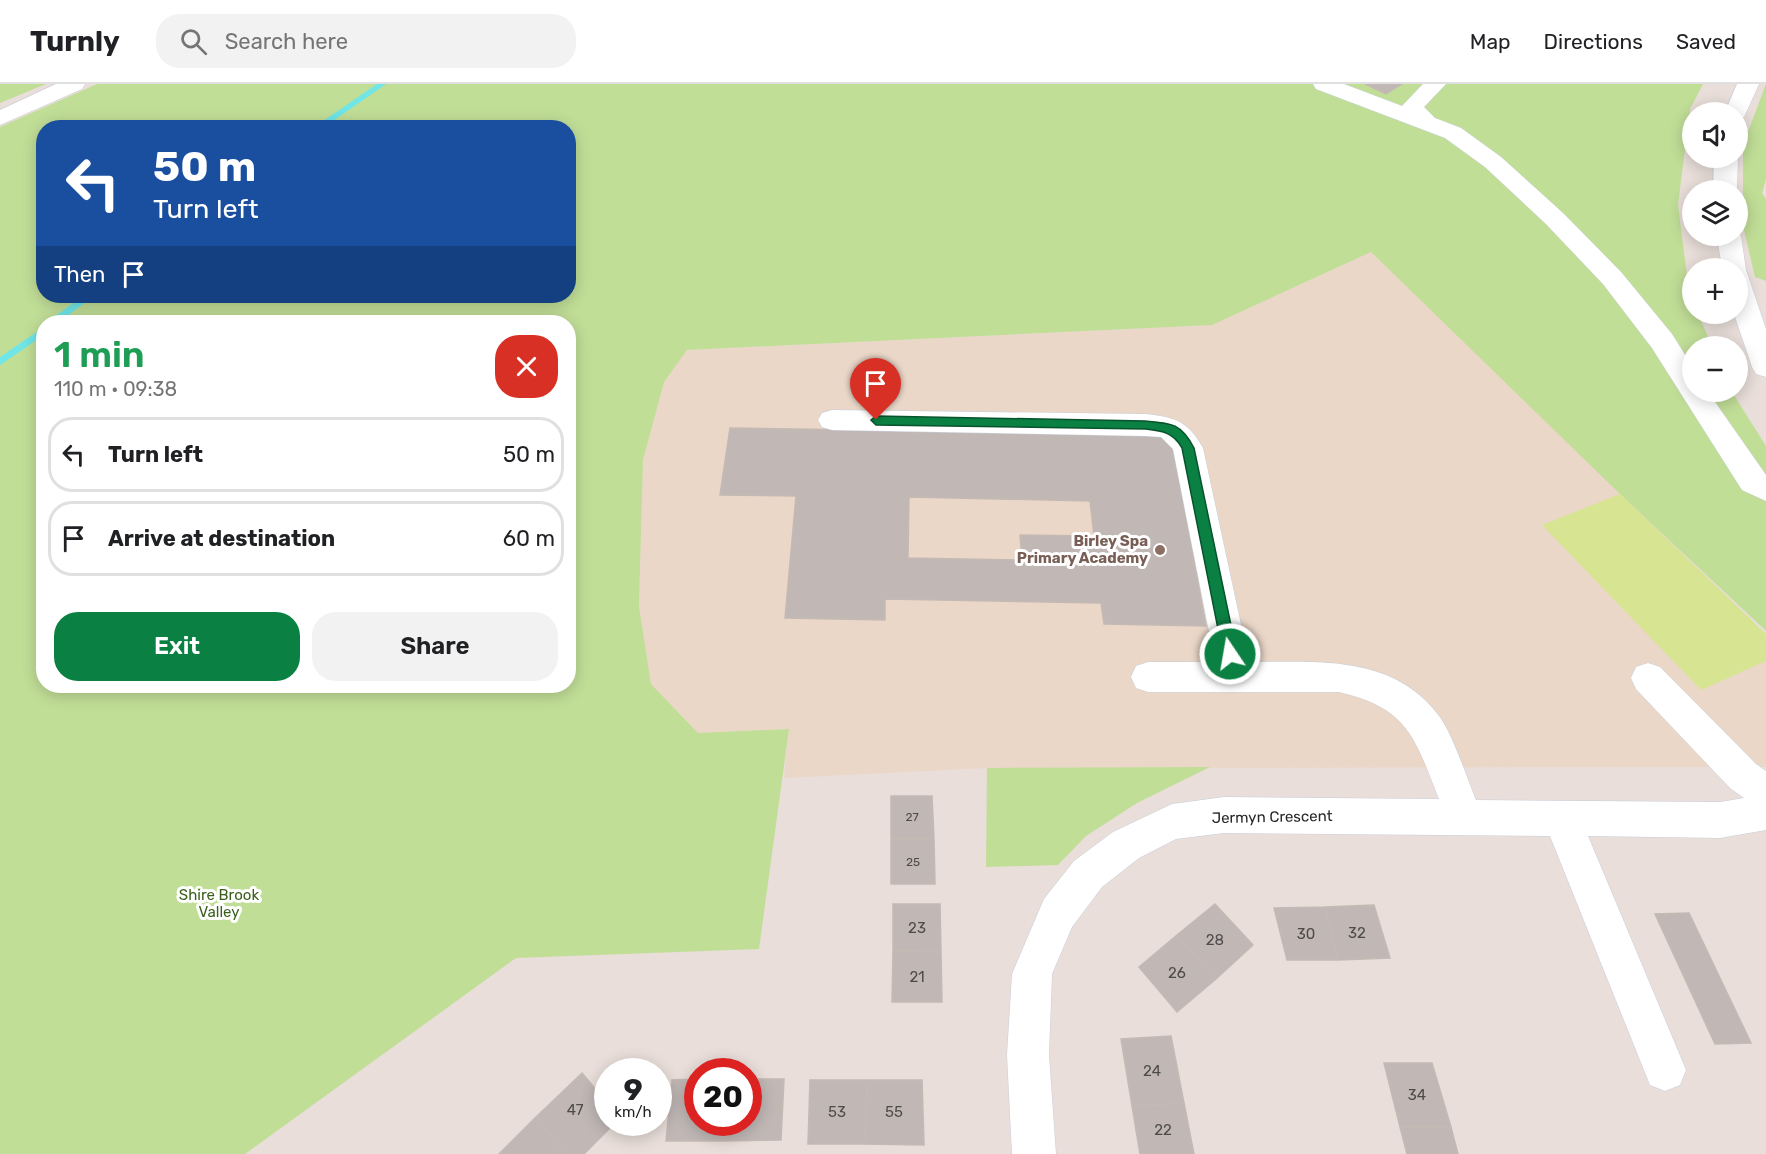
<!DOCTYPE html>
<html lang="en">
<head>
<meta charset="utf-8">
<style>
  :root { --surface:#fff; --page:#f2f2f2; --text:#202124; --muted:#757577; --line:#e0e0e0; --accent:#0b8043 }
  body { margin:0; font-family:Rubik,sans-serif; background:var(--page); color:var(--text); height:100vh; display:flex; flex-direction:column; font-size:22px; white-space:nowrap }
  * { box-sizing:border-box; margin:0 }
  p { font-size:20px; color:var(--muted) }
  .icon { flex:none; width:33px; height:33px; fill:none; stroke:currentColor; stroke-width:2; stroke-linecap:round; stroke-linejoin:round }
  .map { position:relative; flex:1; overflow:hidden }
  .sheet { position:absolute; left:36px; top:231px; width:540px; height:378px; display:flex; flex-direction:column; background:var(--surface); border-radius:24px; box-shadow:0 3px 15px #0003 }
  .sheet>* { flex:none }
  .top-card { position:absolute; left:36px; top:36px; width:540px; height:183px; border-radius:24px; box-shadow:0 3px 15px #0003; background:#1a4fa0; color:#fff; overflow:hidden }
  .buttons { position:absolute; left:1682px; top:18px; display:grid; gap:12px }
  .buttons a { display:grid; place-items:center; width:66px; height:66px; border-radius:50%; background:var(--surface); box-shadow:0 3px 15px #0003; font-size:30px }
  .speed { position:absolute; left:594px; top:974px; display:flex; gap:12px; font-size:30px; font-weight:700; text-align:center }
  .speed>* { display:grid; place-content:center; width:78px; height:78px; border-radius:50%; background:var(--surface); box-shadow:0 3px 15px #0003; line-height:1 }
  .speed small { font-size:15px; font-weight:400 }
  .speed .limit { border:9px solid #d22; background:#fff; color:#111 }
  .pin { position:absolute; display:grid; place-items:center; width:51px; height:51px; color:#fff; margin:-62px -26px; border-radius:50% 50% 50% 0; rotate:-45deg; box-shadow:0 0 6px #0007 }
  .pin .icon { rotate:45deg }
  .me { position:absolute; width:66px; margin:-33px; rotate:348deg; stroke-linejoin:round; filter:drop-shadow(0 0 4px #0008) }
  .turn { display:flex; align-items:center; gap:21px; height:126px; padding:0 18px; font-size:27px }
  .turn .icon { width:78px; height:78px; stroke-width:2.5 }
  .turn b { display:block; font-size:42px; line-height:51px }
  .then { display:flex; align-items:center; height:57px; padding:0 18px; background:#0003; gap:12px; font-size:22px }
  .round { display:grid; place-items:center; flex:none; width:63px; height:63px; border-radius:24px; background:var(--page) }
  .summary { display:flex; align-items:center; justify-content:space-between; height:102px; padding:0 18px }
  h1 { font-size:36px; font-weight:600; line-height:45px; color:#1e9e55 }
  .button { display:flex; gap:12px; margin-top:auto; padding:12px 18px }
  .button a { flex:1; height:69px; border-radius:24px; background:var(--accent); color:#fff; font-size:24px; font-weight:600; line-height:69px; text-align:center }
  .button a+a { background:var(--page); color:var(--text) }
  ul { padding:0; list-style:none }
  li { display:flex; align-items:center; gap:18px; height:75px; margin:0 12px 9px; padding:0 6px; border:3px solid var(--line); border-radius:24px }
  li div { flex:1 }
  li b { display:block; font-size:22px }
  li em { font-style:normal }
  header { display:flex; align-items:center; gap:36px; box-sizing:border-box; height:84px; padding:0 30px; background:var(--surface); border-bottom:2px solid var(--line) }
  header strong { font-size:28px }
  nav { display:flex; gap:33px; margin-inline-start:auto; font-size:21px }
  .search { width:420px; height:54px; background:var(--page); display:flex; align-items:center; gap:15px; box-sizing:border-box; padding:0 21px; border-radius:24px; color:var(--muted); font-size:22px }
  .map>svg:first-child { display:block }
  .education { fill:#ead7c8 }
  .green { fill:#c1de97; fill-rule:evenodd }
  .pitch { fill:#d7e593 }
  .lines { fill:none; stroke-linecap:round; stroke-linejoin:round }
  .stream { fill:#70e6e7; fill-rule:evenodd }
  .building { fill:#c1b8b6; stroke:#c4bab3; stroke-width:1.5; fill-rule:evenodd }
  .minor-casing { stroke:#c7cfd9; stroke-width:1 }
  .minor { fill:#fff; fill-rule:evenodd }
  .route { fill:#0b8043; stroke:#07532c; stroke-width:1.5 }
  .education-dot { fill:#8d6e63; stroke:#fff; stroke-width:2 }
  .labels { text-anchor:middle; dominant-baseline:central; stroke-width:6; stroke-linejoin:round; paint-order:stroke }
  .number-label { font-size:12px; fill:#4e4b4b }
  .education-label { font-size:15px; font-weight:bold; fill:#785e54; stroke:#fff; text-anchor:end }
  .street-label { font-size:15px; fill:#272727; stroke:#fff }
  .park-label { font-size:15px; fill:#3b5f1c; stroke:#fff }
  .near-number-label { font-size:15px; fill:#4e4b4b }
</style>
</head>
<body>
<header>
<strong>Turnly</strong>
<div class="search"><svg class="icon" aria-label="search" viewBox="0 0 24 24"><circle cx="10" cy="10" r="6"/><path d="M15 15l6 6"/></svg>Search here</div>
<nav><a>Map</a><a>Directions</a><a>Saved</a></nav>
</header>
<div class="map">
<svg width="1766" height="1070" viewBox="0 0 1766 1070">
  <rect width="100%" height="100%" fill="#e9ded9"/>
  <path class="education" d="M1371,168L1766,550V683L987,684L784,694L789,645L698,649L651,600L639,522L643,376L672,267L1212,241Z"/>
  <path class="green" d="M0,0H46L0,19Z
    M97,0H1703L1690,25L1678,121L1689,208L1692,215V230H1698L1712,262H1692V308H1732L1766,362V547L1620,410L1371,168L1212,241L687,266L664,298L643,376L639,522L651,600L698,649L789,645L759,865L516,874L245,1070H0V43ZM44,44H568V212H44ZM44,238H568V602H44Z
    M1766,0V95L1762,109L1766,115V197L1755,193L1743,142V61Z
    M1210,683L1137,719L1086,752L1058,781L986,783L987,684Z"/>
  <path class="pitch" d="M1620,410L1766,550V577L1701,606L1542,441Z"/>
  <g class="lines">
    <path class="stream" d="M377,0H386L323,44H313Z
      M83,212H94L59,238H48L50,236Z
      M44,243V251L0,281V273Z"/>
  </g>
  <path class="building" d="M1365,0H1402L1386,10Z
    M730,344L1171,351L1206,542L1104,540L1101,519L885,515V536L785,534L796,412L720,411ZM909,413L1090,417L1094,452L1020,451L1022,476L908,474Z
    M891,712H932L934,755H891Z
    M891,755H934L935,800H891Z
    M893,820H940L941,868L893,867Z
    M1215,820L1253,861L1216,895L1177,851Z
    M1374,821L1390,874L1338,876L1325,823Z
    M1325,823L1338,876H1287L1274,824Z
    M1689,829L1751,959L1715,960L1655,830Z
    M1177,851L1216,895L1177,928L1139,883Z
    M893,867L941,868L942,918H892Z
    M1171,952L1184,1019L1132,1022L1121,955Z
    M1384,979H1432L1451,1043H1400Z
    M582,989L608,1020V1038H616L584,1070H565L536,1033Z
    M698,995V1038H724L723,1057H666L672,996Z
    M748,995H784L781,1056L723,1057L724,1038H748Z
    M810,996H867L865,1060H808Z
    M867,996H922L924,1061L865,1060Z
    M1184,1019L1194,1070H1140L1132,1022Z
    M536,1033L565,1070H499Z
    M1400,1043H1451L1458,1070H1407Z"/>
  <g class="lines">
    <defs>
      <path id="minor" d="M56,0H85L82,5L0,41V26Z
        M1313,0H1344L1402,22L1423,0H1446L1424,23L1435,34L1461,44L1501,73L1564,130L1621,188L1672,250L1692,282V308H1708L1766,391V417L1742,406L1652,264L1603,200L1546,140L1485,83L1445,54L1316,5Z
        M1737,0H1759L1744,33L1737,34V28H1725Z
        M1714,74H1738L1737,106H1713Z
        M1737,146L1741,152L1746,186L1766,245V293L1756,290L1752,283L1734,230H1737V184H1722L1717,152H1737Z
        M832,326L1145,330C1175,333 1188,337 1203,364L1249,578C1318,578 1393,570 1439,632C1452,649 1467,694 1476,716L1720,718L1744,714L1730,704L1636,605L1631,594L1636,583L1648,579L1660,583L1756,680L1766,687V746L1720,754L1588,752L1686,986L1680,1001L1665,1007L1650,1001L1550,752L1224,749L1176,755L1139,774L1102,803L1072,843L1052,890L1049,971L1056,1070H1012L1007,971L1012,890L1044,815L1074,777L1113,748L1172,720L1224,713L1439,715C1415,655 1409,624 1339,608H1148L1136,604L1131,593L1136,582L1148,578H1215L1173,365L1161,353L1145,352L832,346L822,343L818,336L822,329Z"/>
    </defs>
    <use href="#minor" class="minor-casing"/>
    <use href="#minor" class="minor"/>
  </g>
  <path class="route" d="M876,332L1145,337C1171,339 1181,339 1194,364L1237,570L1235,574H1225L1223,570L1182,364C1173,348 1162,347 1145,345L876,341L871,336Z"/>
  <circle class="education-dot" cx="1160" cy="466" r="6"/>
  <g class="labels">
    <g class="number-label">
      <text x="912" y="733">27</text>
      <text x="913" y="778">25</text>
    </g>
    <g class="education-label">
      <text x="1148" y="457">Birley Spa<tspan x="1148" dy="17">Primary Academy</tspan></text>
    </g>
    <g class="street-label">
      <text transform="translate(1272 733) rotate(-1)">Jermyn Crescent</text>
    </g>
    <g class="park-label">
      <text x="219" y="811">Shire Brook<tspan x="219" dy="17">Valley</tspan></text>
    </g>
    <g class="near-number-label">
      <text x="917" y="844">23</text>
      <text x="1357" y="849">32</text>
      <text x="1306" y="850">30</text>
      <text x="1215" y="856">28</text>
      <text x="1177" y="889">26</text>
      <text x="917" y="893">21</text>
      <text x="1152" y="987">24</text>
      <text x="1417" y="1011">34</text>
      <text x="575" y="1026">47</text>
      <text x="837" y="1028">53</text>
      <text x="894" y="1028">55</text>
      <text x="1163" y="1046">22</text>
    </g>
  </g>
</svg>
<div class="buttons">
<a><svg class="icon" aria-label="sound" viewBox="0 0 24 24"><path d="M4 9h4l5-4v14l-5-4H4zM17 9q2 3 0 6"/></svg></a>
<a><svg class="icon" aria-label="layers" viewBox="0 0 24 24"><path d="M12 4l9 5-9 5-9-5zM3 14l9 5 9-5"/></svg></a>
<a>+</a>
<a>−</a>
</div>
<div class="speed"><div>9<small>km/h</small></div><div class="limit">20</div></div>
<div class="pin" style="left:876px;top:336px;background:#d93025"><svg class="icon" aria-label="arrive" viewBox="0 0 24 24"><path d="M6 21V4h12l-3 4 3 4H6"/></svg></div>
<svg class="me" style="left:1230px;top:570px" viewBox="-20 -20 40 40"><circle r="17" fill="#0b8043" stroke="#fff" stroke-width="3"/><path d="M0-11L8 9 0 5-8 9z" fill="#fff"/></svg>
<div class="top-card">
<div class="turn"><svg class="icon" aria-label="left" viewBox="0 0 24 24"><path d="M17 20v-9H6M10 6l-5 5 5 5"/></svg><div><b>50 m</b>Turn left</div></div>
<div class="then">Then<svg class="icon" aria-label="arrive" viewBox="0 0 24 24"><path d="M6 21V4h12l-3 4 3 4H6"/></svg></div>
</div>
<section class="sheet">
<div class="summary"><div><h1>1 min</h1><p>110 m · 09:38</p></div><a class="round" style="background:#d93025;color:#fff"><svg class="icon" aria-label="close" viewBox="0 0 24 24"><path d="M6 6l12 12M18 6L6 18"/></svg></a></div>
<ul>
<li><svg class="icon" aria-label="left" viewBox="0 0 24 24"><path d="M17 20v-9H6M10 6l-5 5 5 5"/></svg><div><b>Turn left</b></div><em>50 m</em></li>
<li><svg class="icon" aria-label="arrive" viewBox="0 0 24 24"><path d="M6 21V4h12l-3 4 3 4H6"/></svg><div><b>Arrive at destination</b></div><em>60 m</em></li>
</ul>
<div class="button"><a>Exit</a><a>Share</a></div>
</section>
</div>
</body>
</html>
